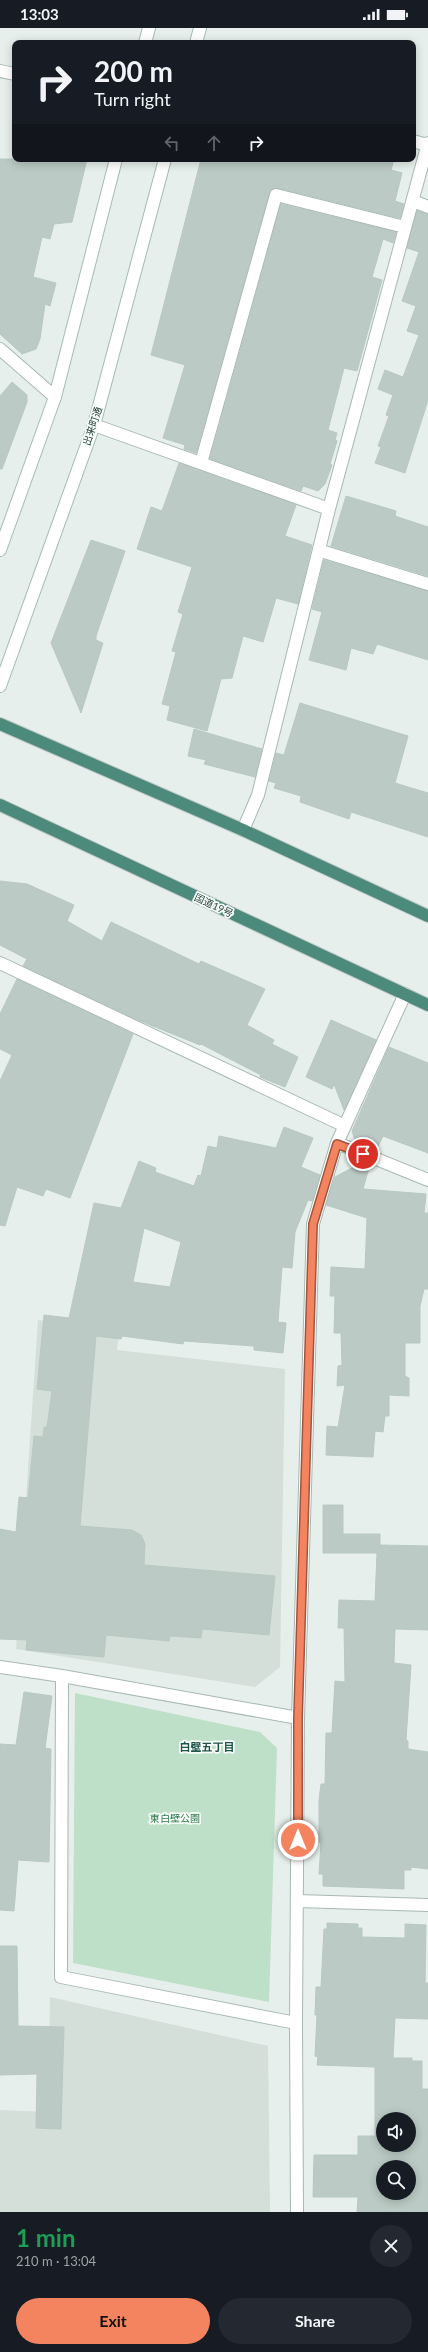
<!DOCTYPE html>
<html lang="en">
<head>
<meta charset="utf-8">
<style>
  :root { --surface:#171b24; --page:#242831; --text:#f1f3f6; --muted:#9ea1a6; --accent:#f4845f }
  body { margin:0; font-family:Lato,"Noto Sans JP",sans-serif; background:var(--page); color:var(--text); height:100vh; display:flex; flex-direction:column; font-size:15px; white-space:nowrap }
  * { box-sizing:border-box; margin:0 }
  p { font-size:13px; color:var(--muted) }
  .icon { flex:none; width:22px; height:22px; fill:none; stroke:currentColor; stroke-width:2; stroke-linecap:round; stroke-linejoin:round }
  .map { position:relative; height:2184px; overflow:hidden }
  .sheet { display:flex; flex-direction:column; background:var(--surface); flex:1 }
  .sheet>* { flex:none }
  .top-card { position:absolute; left:12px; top:12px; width:404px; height:122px; border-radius:8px; box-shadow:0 2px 10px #0003; background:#171b24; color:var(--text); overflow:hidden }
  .controls { position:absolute; left:376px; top:2084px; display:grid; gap:8px }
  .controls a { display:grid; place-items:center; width:40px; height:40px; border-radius:50%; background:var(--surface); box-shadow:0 2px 10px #0003; font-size:20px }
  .pin { position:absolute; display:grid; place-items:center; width:34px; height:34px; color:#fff; margin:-17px; border:2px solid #fff; border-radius:50%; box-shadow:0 1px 4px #0007 }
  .me { position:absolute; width:44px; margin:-22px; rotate:0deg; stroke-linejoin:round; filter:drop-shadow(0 0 3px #0008) }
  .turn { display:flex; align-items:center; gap:14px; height:84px; padding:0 16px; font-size:18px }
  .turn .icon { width:52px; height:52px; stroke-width:2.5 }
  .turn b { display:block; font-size:28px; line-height:34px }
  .lanes { display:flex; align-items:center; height:38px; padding:0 16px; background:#0003; justify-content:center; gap:20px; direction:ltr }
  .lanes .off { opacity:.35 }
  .round { display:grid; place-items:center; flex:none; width:42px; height:42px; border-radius:21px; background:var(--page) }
  .headline { display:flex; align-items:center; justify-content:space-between; height:68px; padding:0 16px }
  h1 { font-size:24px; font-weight:700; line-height:30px; color:#1e9e55 }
  .action { display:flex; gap:8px; margin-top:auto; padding:8px 16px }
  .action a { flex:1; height:46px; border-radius:24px; background:var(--accent); color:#111; font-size:16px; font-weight:700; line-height:46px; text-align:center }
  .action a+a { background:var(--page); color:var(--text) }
  .status { display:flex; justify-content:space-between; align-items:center; height:28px; padding:0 20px; background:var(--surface); direction:ltr }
  .status svg { height:11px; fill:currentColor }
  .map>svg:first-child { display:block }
  .built { fill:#d4dfda }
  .green { fill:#bfe0c8 }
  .building { fill:#bbcac4; stroke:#b8c9c2; fill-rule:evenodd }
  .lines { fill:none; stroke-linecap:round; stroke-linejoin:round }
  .minor-casing { stroke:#a8b8b2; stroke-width:14 }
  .secondary-casing { stroke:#a4bbb3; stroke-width:14 }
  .trunk-casing { stroke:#c2cac8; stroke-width:14 }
  .minor { stroke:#fff; stroke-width:12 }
  .secondary { stroke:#fff; stroke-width:12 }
  .trunk { stroke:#4c8a7c; stroke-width:12 }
  .route-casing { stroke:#9f563e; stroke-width:10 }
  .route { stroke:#f4845f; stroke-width:7 }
  .labels { text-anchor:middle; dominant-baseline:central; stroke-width:3.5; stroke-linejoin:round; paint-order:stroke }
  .street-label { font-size:10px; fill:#24423a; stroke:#f7fbf9 }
  .park-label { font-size:10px; fill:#2d7a4b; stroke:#f7fbf9 }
  .neighbourhood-label { font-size:11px; font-weight:bold; fill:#1f5548; stroke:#f7fbf9 }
</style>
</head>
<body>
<div class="status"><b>13:03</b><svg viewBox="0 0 49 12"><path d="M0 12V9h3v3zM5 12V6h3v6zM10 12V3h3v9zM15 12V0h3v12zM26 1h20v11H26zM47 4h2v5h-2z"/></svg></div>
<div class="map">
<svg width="428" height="2184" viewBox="0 0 428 2184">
  <rect width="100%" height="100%" fill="#e6efeb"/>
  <path class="built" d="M38,1292L120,1301L117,1322L285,1341L280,1639L255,1659L16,1621Z
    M50,1969L268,2018L270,2184H0V2082L48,2084Z"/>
  <path class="green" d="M75,1665L260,1704L277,1720L269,1974L73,1935Z"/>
  <path class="building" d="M0,131H87L72,194L54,196L50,211L42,209L33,249L56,255L50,278L45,276L40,311L36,321L22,326L0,306Z
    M201,131H394L391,142L402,145L395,173L404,176L400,190L278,160L270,162L196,425L184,421L185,417L163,410L185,337L151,327Z
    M281,176L396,204L393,215L383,211L372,249L382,252L357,343L344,340L328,402L337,405L335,412L337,413L330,436L332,437L325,456L318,463L303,458L301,463L210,431Z
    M417,183L428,186V372L405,445L375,435L381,419L378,418L389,388L386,387L393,367L378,361L385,342L403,349L419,307L407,303L416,278L402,273L419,224L407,220Z
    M12,354L27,367V374L2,441H0V368Z
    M179,435L296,477L285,508L312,517L298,576L276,570L263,614L243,608L232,650L221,651L207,703L167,692L170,678L162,676L176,624L172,623L183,586L178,584L192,539L137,521L151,479L162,483Z
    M346,468L396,483L395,488L428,499V548L331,518Z
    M91,512L125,523L96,608V612L103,615L81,685L51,615Z
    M324,532L428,563V632L377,616L373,626L351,620L346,642L309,632L322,584L312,581Z
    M300,675L408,708L395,755L428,765V809L351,784L349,791L300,774L301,768L274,760L276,755L269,753L276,725L284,727Z
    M194,701L262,721L255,749L204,736L206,732L188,728Z
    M0,853L27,856L74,877L67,893L102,913L111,894L199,936L201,933L265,961L247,997L274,1012L272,1016L298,1029L285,1059L260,1049L261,1047L201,1016L200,1017L138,992L23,938L27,931L0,917Z
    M17,951L133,1006L70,1170L46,1161L43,1168L17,1159L5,1198L0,1197V1053L12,1027L0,1021V986Z
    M331,992L376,1012L344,1082L334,1056L332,1061L306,1049Z
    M389,1019L428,1035V1125L383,1108L377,1121L355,1112L352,1103Z
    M284,1099L313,1110L301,1139L320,1147L312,1173L308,1172L295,1204L292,1240L282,1239L278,1294L286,1295L283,1325L254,1322V1318L184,1313L183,1316L122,1308L121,1311L96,1308L80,1498L132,1502L141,1507L145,1516L144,1537L275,1548L269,1607L202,1601L201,1610L170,1608L169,1613L106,1607L104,1629L26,1622L27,1612L0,1611V1501L16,1504L19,1469L28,1470L34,1408L43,1409L44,1399H47L52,1363L37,1361L44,1287L69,1290L94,1175L121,1180L139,1133L156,1140L155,1144L194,1158L198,1147L201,1148L208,1118L217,1120L219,1108L276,1120ZM144,1200L181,1214L170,1259L133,1254Z
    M363,1134L370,1136L363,1161L426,1166L424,1185H428V1261H424L420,1278V1315H405V1348L409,1350V1368L389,1367V1388H385L383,1404L375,1403L373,1429L326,1427L327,1398L338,1399L345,1357L337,1358L338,1338L342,1337L341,1305H334L335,1268H330L331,1239L365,1241L367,1190L326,1177L335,1149Z
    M323,1477H343V1506H380V1517L428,1518V1602L395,1601L394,1635L411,1637L406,1712L408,1713V1721L428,1724V1841L411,1839V1842H404V1861L323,1858V1846H319L321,1815L319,1814V1772L321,1756H325L326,1705H332L335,1653L345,1654L344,1600H338L339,1572L375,1573L377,1525H323Z
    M24,1664L52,1668L45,1720L51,1721L49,1834L18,1832L14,1883L0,1882V1716L16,1717Z
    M327,1895L358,1896V1900H362V1909L405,1910V1896L426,1897L425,1955H428V1991L395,1990L393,2030H412V2033H422V2061H428V2184H357L358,2169H313L314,2127H358V2108H375V2039L317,2037L318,2029L315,2028L317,1987H315L316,1959H321L324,1901H327ZM383,2091H409V2117H383ZM383,2139H409V2165H383Z
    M0,1918H17L18,1998L64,1999L61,2101L36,2100L37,2046L0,2047Z"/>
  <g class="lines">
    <defs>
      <path id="minor" d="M0,43L15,46
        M413,113L427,117
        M413,173L428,179
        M0,321L55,369
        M94,397L329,481
        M201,435L276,167L405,199
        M321,523L428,556
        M243,802L258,767L329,481L428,115
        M0,935L345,1098
        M337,1115L428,1152
        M0,1639L62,1648L298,1690
        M62,1648L61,1949L296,1995
        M298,1873L428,1877
        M297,2184L296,1995L298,1690L313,1196L337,1115L405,966"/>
      <path id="secondary" d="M145,15L149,0
        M196,15L200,0
        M0,522L55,369L116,131
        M0,658L94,397L165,131"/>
      <path id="trunk" d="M0,696L243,802L428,888
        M0,777L428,977"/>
    </defs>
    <use href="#minor" class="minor-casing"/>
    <use href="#secondary" class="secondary-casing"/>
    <use href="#trunk" class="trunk-casing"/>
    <use href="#minor" class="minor"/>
    <use href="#secondary" class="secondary"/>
    <use href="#trunk" class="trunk"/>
  </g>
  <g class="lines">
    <defs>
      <path id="route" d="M298,1812V1690L313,1196L337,1116L363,1126"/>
    </defs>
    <use href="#route" class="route-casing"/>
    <use href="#route" class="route"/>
  </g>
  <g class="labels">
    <g class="street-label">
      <text transform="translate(92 398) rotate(-72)">出来町通</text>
      <text transform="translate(214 877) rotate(25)">国道19号</text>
    </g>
    <g class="park-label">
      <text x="175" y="1790">東白壁公園</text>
    </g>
    <g class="neighbourhood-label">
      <text x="207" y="1718">白壁五丁目</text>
    </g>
  </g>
</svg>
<div class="controls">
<a><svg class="icon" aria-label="sound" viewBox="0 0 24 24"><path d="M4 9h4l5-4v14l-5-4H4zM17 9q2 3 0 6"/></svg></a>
<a><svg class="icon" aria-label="search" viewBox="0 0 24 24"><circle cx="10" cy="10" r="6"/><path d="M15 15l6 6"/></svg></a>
</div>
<div class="pin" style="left:363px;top:1126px;background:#d93025"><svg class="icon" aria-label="arrive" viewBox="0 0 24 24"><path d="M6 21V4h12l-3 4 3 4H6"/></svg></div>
<svg class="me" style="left:298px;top:1812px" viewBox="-20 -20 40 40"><circle r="17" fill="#f4845f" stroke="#fff" stroke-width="3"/><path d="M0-11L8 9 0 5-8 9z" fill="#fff"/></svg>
<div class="top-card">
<div class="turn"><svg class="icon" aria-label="right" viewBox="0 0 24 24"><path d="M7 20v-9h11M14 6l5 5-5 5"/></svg><div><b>200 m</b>Turn right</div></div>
<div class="lanes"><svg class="icon off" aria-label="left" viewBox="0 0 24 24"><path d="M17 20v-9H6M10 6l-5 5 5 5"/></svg><svg class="icon off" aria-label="ahead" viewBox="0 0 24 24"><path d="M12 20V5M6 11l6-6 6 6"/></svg><svg class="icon" aria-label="right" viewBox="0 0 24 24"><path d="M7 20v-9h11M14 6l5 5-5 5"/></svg></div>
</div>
</div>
<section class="sheet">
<div class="headline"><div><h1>1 min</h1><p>210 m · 13:04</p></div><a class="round"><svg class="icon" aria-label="close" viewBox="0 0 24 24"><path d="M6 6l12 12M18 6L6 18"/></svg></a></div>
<div class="action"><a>Exit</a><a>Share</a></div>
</section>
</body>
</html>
